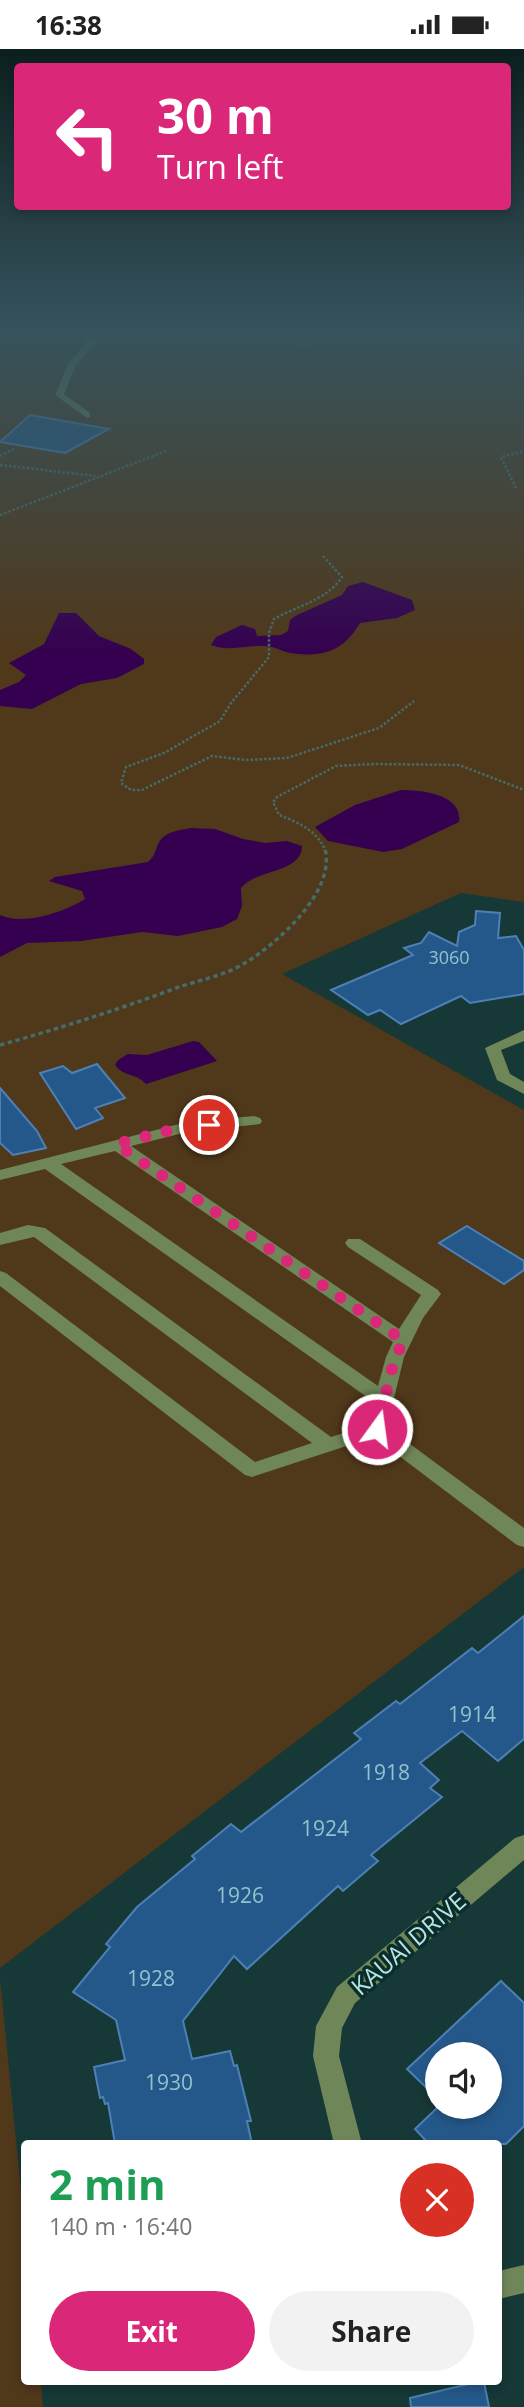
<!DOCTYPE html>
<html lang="en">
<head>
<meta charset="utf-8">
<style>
  :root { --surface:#fff; --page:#f2f2f2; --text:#222; --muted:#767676; --accent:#db2777 }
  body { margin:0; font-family:"Open Sans",sans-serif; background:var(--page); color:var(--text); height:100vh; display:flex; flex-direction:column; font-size:26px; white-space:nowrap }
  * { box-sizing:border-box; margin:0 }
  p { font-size:23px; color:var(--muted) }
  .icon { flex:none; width:38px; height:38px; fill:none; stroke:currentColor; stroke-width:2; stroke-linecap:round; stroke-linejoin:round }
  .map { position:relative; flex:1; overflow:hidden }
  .side { position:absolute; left:21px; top:2091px; width:481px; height:245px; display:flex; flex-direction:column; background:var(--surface); border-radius:7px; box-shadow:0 4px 10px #0003 }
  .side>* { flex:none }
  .hud { position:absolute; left:14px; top:14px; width:497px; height:147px; border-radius:7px; box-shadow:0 4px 10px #0003; background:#db2777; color:#fff; overflow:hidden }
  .buttons { position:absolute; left:425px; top:1993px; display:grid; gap:14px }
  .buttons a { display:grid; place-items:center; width:77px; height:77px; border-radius:50%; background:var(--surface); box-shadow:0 4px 10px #0003; font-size:35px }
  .pin { position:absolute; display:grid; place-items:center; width:60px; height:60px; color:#fff; margin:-30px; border:4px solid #fff; border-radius:50%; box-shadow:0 2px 7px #0007 }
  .me { position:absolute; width:77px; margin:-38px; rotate:14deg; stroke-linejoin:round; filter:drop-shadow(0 0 5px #0008) }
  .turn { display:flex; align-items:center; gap:24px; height:147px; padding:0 28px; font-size:32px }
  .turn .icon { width:91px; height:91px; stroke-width:2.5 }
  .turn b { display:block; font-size:49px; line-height:60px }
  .round { display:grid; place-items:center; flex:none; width:74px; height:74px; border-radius:37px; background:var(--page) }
  .head { display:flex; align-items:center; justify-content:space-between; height:119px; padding:0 28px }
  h1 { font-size:42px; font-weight:700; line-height:52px; color:#1e9e55 }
  .action { display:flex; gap:14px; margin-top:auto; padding:14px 28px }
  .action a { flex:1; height:80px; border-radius:42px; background:var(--accent); color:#fff; font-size:28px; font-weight:700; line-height:80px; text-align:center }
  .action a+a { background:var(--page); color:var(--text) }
  .status { display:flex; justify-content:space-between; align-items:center; height:49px; padding:0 35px; background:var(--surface); direction:ltr }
  .status svg { height:19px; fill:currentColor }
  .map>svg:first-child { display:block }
  .green { fill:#50381a }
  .water { fill:#35004f }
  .building { fill:#25588a; stroke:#4d80b5; stroke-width:2 }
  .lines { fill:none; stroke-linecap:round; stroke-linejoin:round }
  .path-far1 { stroke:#466c6a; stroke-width:2.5; stroke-dasharray:2.5 2; stroke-linecap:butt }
  .path { stroke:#466c6a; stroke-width:3.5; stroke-dasharray:4.5 3.5; stroke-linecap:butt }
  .minor { fill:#6f8758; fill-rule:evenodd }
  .route { stroke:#db2777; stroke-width:12; stroke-dasharray:0 21.6 }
  .labels { text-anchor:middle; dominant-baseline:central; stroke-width:7; stroke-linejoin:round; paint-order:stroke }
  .number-label { font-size:18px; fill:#92c2cb }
  .near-number-label { font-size:21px; fill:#92c2cb }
  .near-street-label { font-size:24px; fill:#b6e5e1; stroke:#0a2d2c }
</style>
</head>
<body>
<div class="status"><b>16:38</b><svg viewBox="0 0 49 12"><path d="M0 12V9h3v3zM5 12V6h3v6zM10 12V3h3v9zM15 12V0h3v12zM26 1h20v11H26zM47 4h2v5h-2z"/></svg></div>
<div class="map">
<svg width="524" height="2358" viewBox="0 0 524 2358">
  <rect width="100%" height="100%" fill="#163836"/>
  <path class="green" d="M0,278H524V853L461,844L282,925L524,1061V1518L0,1919Z
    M0,1929L24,2173V2333H41L43,2358H0Z"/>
  <path class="water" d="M363,533L412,551L415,561L397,569L360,574C344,602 322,609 291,604C282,603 275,597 265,597C246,596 229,603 211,596L216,588L242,576L255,580L257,587L281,586L288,582L290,571L295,567L342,546L348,537Z
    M59,564H76L99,587L131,600L144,610V615L117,629L81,635L32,660L0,657V641L19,633L26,626L9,614L44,595Z
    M401,741C421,741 463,745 459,773L402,800L383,803L328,792L315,778L355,756Z
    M191,779L215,780L243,790L265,794L287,792L302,797C301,825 258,819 241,839L242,857L237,870L222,878L178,887L142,883L81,892L27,894L0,908V866C24,877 64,863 85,850L82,842L49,832L55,828L148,813C156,806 155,801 159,793C166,782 180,781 191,779Z
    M193,992L199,993L217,1012L146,1035C135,1023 125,1029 115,1016L118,1011L128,1005L147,1006Z"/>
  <path class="building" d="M30,366L109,380L65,404L0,393Z
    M476,862L500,864L498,889L516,887L524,901V945L470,954L461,947L401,975L380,961L368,966L331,941L413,906L404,899L421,894L429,883L457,897L459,883L475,876Z
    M97,1015L125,1049L95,1059L103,1069L76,1080L40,1024L63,1017L72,1024Z
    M0,1039L37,1082L46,1099L13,1106L0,1094Z
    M467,1177L524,1212V1221L504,1235L439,1194Z
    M524,1567V1690L498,1712L462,1682L420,1714L439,1731L430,1739L442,1748L371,1806L378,1812L343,1842L338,1837L247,1920L234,1907L183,1972L192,2010L230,2002L234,2017L237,2016L251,2072H247L252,2095H115L108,2054L105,2055L103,2048L100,2049L94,2018L125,2011L116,1971L73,1943L110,1898L106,1895L137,1858L195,1810L192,1807L231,1775L241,1783L361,1690L354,1684L396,1652L400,1655L472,1599L478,1604Z
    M501,1932L524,1954V2077L506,2095H429L415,2080L438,2058H490V2006H438V2050L407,2020Z
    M477,2333H484L489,2358H411L410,2349Z"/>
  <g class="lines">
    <path class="path-far1" d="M105,279L216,286L281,278
      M106,300C215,310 335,294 443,278
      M0,407L16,399
      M0,416L96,427
      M516,439L501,408L524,402
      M0,466L166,402
      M323,507L342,528C327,551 297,557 274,570L269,584V608L231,654L220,672L164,704L126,718L121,734L131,741H142L212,707L246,711L287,709L379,679L414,652
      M324,799C316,781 297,773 279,766L273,753L277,748L336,717L374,715L459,716L524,741"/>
    <path class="path" d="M0,996C61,979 120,960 179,938C200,931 226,926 245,914C278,894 339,840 324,797"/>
    <path class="minor" d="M70,278H79L97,292L76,316L64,345L90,364V368L87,369L55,346L68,315L88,292Z
      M524,981V992L501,1001L510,1025L524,1033V1045L497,1031L485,999Z
      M254,1067L260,1069L262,1072L260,1075L187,1083L131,1097L399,1280L421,1246L348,1198L345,1194L348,1190H360L438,1241L441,1245L423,1269L404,1308L387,1378L524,1479V1498L517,1496L374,1388L252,1428L245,1426L0,1237V1222L6,1224L255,1413L312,1394L34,1188L0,1196V1184L28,1176L45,1179L331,1388L368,1376L374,1353L45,1120L0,1131V1121L187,1073ZM115,1102L393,1293L386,1308L378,1337L61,1115Z
      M524,1786V1811L355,1954L342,1979L339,2007L362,2095H334L313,2007L316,1977L337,1938L515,1789Z
      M524,2216V2244L499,2250V2222Z"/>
  </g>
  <linearGradient id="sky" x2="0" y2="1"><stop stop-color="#0c1f1e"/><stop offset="0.46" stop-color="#36535d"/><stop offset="1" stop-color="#36535d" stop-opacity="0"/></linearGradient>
  <rect width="524" height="608" fill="url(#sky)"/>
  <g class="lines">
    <path class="route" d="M209,1076L187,1077L116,1095L404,1292L395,1308L377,1380"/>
  </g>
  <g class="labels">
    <g class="number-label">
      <text x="449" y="908">3060</text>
    </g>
    <g class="near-number-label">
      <text x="472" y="1665">1914</text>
      <text x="386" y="1723">1918</text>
      <text x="325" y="1779">1924</text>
      <text x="240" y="1846">1926</text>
      <text x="151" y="1929">1928</text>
      <text x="169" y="2033">1930</text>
    </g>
    <g class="near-street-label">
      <text transform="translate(408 1894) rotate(-41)">KAUAI DRIVE</text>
    </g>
  </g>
</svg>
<div class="buttons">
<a><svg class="icon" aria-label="sound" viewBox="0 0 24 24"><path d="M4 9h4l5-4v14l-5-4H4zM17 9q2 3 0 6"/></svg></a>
</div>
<div class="pin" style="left:209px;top:1076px;background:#d93025"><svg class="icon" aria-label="arrive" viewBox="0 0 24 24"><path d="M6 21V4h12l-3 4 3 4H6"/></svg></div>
<svg class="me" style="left:377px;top:1380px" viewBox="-20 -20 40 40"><circle r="17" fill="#db2777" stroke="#fff" stroke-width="3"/><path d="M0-11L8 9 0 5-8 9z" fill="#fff"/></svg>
<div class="hud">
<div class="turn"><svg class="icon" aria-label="left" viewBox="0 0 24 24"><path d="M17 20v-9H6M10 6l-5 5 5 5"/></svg><div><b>30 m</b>Turn left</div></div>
</div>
<section class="side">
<div class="head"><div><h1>2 min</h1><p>140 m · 16:40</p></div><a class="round" style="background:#d93025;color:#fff"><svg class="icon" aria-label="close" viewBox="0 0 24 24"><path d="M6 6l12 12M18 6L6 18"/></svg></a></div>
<div class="action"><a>Exit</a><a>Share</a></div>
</section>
</div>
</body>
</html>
